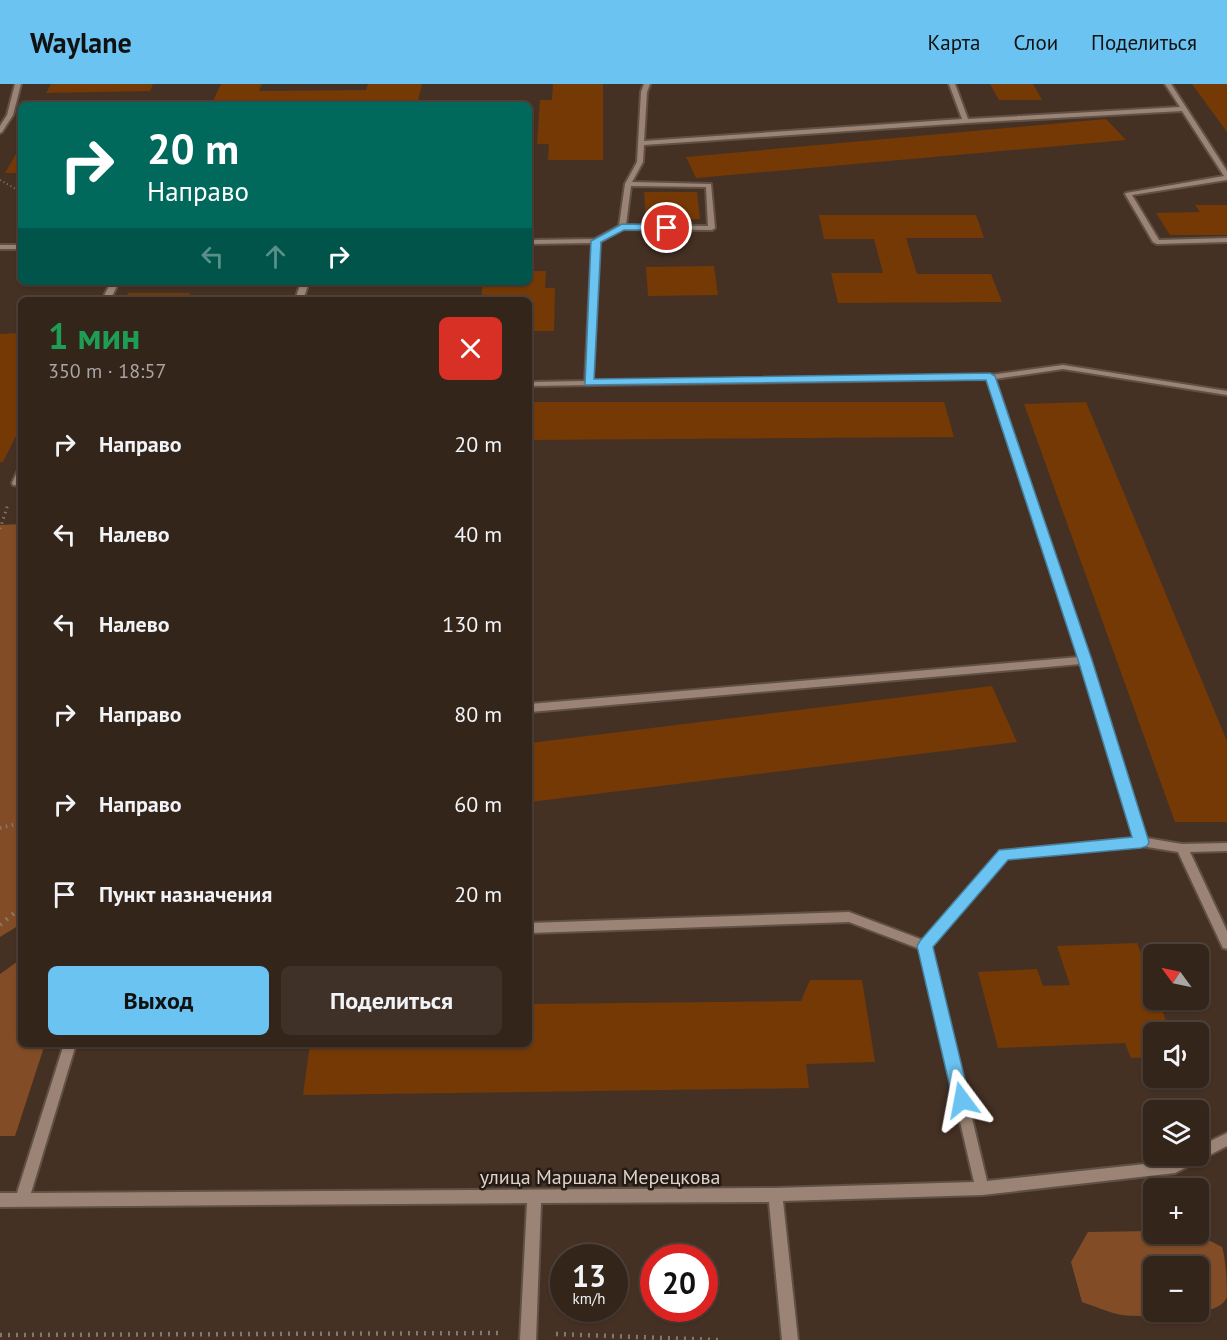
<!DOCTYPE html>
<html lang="ru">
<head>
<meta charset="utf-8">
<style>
  :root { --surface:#34251b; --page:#3f3128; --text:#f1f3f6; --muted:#a9a5a3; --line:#4e423a; --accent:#6ac3f1 }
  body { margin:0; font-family:"PT Sans",sans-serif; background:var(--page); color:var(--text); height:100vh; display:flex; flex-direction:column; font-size:22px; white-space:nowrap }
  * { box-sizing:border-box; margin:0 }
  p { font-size:20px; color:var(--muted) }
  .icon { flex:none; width:33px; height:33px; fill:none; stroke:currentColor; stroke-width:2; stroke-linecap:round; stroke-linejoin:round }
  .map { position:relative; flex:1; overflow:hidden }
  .side { position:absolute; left:18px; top:213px; width:514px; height:750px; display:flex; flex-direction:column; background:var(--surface); border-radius:9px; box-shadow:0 2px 4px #0004,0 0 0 2px var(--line) }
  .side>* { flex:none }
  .hud { position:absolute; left:18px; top:18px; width:514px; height:183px; border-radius:9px; box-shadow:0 2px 4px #0004,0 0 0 2px var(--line); background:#00695c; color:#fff; overflow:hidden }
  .needle { width:39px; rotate:303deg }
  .buttons { position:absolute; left:1143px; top:860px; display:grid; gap:12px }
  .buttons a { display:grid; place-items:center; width:66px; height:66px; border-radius:9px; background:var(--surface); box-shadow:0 2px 4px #0004,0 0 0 2px var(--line); font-size:30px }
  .speed { position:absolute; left:550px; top:1160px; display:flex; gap:12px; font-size:30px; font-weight:700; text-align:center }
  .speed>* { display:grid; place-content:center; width:78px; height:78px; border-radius:50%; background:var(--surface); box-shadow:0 2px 4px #0004,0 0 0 2px var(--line); line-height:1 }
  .speed small { font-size:15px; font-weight:400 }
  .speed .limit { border:9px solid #d22; background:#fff; color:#111 }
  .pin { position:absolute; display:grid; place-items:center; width:51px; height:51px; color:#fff; margin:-26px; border:3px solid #fff; border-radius:50%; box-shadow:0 2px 6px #0007 }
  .me { position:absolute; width:66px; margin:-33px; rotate:347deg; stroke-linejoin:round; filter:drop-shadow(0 0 4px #0008) }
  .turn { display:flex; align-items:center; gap:21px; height:126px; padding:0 30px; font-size:27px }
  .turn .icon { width:78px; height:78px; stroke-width:2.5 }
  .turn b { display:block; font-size:42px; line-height:51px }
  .lanes { display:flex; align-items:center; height:57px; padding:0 30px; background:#0003; justify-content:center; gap:30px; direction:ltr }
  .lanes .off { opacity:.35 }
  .round { display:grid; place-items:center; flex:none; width:63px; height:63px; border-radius:9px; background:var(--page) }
  .headline { display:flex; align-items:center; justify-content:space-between; height:102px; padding:0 30px }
  h1 { font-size:36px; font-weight:700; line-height:45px; color:#1e9e55 }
  .cta { display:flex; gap:12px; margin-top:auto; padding:12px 30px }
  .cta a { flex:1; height:69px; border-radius:9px; background:var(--accent); color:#111; font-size:24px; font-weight:700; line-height:69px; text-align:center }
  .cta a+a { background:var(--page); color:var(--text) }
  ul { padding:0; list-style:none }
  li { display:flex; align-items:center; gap:18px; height:90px; padding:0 30px }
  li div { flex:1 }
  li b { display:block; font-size:22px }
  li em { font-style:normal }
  header { display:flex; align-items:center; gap:36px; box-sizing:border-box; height:84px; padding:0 30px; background:var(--accent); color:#111 }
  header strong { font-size:28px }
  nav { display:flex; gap:33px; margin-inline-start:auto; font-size:21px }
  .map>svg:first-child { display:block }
  .green { fill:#824c26; fill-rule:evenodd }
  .building { fill:#753905 }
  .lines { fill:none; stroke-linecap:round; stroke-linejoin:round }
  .minor-casing { stroke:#605045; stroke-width:4 }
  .path-far3 { stroke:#87766b; stroke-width:2; stroke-dasharray:1 3; stroke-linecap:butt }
  .path-far2 { stroke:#87766b; stroke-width:3; stroke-dasharray:1.5 4; stroke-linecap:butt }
  .path-far1 { stroke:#87766b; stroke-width:4; stroke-dasharray:1.5 4.5; stroke-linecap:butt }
  .path { stroke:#87766b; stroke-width:4.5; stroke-dasharray:2 6; stroke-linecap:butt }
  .minor { fill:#9b8475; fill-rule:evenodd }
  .route { fill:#6ac3f1; stroke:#457f9d; stroke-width:1.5 }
  .labels { text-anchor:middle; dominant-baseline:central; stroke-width:5; stroke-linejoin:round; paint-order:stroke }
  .near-street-label { font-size:20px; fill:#dfd2ca; stroke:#241b15 }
</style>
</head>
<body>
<header>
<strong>Waylane</strong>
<nav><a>Карта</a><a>Слои</a><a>Поделиться</a></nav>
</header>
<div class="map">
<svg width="1227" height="1256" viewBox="0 0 1227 1256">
  <rect width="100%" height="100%" fill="#453124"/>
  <path class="green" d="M21,440V840L0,853V441Z
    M21,875V960H45L15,1052H0V890Z
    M1153,1147L1154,1149H1195L1222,1163C1226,1175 1227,1200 1227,1213C1219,1236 1143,1233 1122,1231C1109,1229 1095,1222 1082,1218L1071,1178L1088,1148ZM1154,1182H1198V1227H1154Z"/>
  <path class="building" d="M51,0H153L150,7L46,9Z
    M221,0H262L259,7L366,6L368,0H422L417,21H211Z
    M553,0H603V76H548L549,60H537L540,16H552Z
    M990,0H1033L1042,16H999Z
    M1192,0H1227V48Z
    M1106,35L1126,56L696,94L686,73Z
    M16,70H21V89H5Z
    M644,108H697L700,135L646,136Z
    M1195,121H1227V151H1170L1156,129L1200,128Z
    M819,131H976L984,154H906L917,190H991L1002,218L838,219L831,189H883L874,155H824Z
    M714,182L718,211L648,212L646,183Z
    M530,187H546L545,204H555L554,247H530V216H481L483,198H530Z
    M128,209H190L187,216H125Z
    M21,249V342L3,378H0V250Z
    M530,318H944L954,353L530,356Z
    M1086,318L1227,657V738H1175L1024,320Z
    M992,602L1017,658L530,718V659Z
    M1137,859L1154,903V915H1158L1170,948H1154V959H1151L1154,973L1131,974L1125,959L998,964L978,888L1037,885L1043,902L1070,901L1057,862Z
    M810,896H862L875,978L806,980L809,1004L303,1011L310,960H530V920L801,917Z"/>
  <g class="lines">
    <defs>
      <path id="minor" d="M15,0H21L13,31L2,48L0,49V42L7,31Z
        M644,0H650L647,8L644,57L962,35L949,0H955L968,35L1180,23L1165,0H1171L1227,87V96L1132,111L1159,156L1227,154V158L1157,160L1153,158L1125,110L1126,109L1224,92L1182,27L966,39L644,61L643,78L632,98L711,100L715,144L712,146L623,145L600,158L593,297L990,291L1063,281L1227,307V311L1063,285L995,295L1090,576L1146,754L1182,760L1227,759V767L1190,768L1227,847V865L1223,864L1221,860L1178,768L1141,762L1007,774L931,863L987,1097L1173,1077L1183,1071H1198V1063L1227,1049V1062L1175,1089L982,1111L783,1117L798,1256H782L769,1118L541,1119L536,1256H520L527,1119L0,1123V1109H17L64,960H76L31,1109L775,1104L974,1098L920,865L849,838L530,849V839L849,828L923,856L1000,767L1134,754L1081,580L530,628V620L1079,573L987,295L530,302V298L585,297L592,159L530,160V156L595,155L619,142L625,100L637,78L641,8ZM631,102L706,103L708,142L626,141Z
        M0,161H21V165H0Z
        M111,198H119L110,216H102Z
        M301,198H309L303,216H295Z
        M21,385V402L13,401L12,399L18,386Z"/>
    </defs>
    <use href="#minor" class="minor-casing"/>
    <path class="path-far3" d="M0,96L21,108"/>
    <path class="path-far2" d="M0,445L8,420"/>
    <path class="path-far1" d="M0,744L21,739
      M18,827L21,824"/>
    <path class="path" d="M0,841L19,825
      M556,1250L718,1256
      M0,1251L500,1249"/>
    <use href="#minor" class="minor"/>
  </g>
  <path class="route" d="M622,140L667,141L672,144L667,146H624L601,158L594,295L990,289L995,292L1092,576L1149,758L1147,762L1141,764L1008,776L933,863L970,1016L968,1022L962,1024L956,1022L953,1016L917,862L920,857L999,766L1132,753L1078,576L986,296L585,301L591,157Z"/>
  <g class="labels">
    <g class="near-street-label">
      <text x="600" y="1093">улица Маршала Мерецкова</text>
    </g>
  </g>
</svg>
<div class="buttons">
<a><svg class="needle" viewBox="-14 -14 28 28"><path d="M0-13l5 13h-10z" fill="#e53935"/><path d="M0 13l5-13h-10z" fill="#a9a5a3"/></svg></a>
<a><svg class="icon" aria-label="sound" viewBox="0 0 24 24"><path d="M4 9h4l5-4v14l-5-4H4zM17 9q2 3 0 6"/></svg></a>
<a><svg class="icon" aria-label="layers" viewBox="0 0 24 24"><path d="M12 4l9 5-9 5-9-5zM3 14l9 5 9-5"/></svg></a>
<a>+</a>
<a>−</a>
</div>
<div class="speed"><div>13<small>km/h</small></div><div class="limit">20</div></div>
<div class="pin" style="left:667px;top:144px;background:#d93025"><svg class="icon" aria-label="arrive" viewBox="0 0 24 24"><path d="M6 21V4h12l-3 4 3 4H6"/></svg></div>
<svg class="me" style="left:962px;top:1016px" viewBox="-20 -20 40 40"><path d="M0-17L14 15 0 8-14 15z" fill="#6ac3f1" stroke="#fff" stroke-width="4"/></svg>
<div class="hud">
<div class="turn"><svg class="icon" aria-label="right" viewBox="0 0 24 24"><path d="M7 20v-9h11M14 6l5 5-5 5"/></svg><div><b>20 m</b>Направо</div></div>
<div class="lanes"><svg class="icon off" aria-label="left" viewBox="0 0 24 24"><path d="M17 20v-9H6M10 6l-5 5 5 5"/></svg><svg class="icon off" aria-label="ahead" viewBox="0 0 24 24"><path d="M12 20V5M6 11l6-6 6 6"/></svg><svg class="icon" aria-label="right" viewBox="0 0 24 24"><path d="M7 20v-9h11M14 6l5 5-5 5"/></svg></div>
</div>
<section class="side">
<div class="headline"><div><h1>1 мин</h1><p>350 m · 18:57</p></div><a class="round" style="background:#d93025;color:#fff"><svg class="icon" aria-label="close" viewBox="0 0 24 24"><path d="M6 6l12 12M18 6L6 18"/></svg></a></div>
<ul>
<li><svg class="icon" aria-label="right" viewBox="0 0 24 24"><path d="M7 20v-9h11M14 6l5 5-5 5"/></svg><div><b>Направо</b></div><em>20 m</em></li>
<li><svg class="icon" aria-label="left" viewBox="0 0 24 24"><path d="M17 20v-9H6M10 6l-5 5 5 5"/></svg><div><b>Налево</b></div><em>40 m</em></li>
<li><svg class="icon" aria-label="left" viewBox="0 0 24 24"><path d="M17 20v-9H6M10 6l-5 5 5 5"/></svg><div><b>Налево</b></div><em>130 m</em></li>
<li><svg class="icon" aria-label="right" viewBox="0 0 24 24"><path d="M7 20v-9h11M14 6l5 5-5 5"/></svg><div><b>Направо</b></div><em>80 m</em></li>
<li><svg class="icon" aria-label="right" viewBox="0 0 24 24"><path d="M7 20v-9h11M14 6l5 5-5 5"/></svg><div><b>Направо</b></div><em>60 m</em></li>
<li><svg class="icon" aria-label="arrive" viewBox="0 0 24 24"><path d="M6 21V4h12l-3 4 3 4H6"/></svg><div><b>Пункт назначения</b></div><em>20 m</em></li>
</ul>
<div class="cta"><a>Выход</a><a>Поделиться</a></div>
</section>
</div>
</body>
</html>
